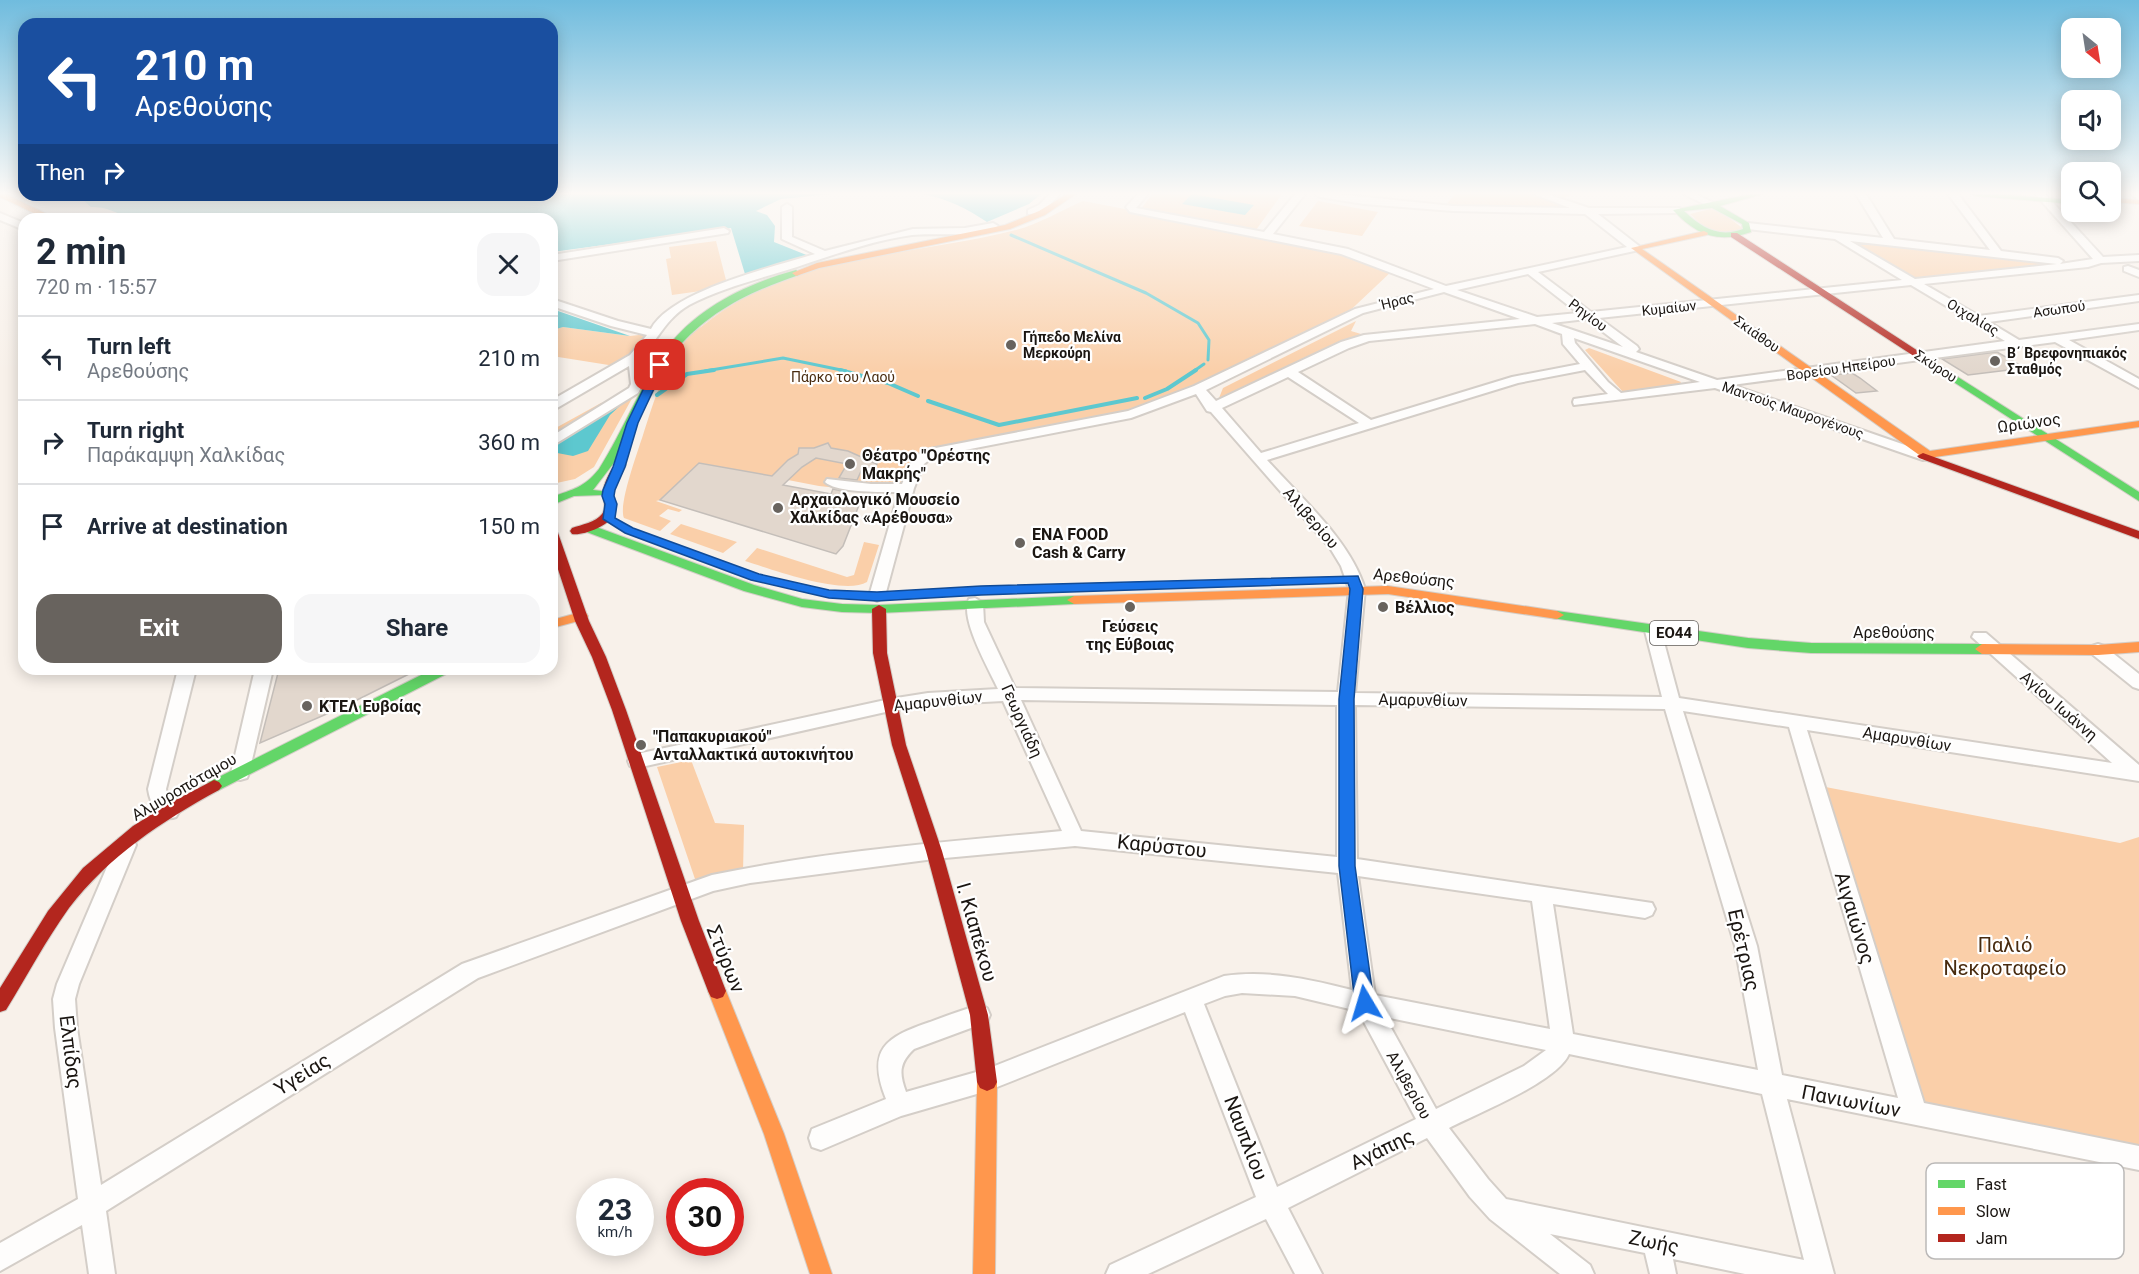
<!DOCTYPE html>
<html lang="en">
<head>
<meta charset="utf-8">
<style>
  :root { --surface:#fff; --page:#f6f6f7; --text:#1f2937; --muted:#747a83; --line:#e0e1e3; --accent:#68635e }
  body { margin:0; font-family:Roboto,sans-serif; background:var(--page); color:var(--text); height:100vh; display:flex; flex-direction:column; font-size:22px; white-space:nowrap }
  * { box-sizing:border-box; margin:0 }
  p { font-size:20px; color:var(--muted) }
  .icon { flex:none; width:33px; height:33px; fill:none; stroke:currentColor; stroke-width:2; stroke-linecap:round; stroke-linejoin:round }
  .map { position:relative; flex:1; overflow:hidden }
  .details { position:absolute; left:18px; top:213px; width:540px; height:462px; display:flex; flex-direction:column; background:var(--surface); border-radius:18px; box-shadow:0 3px 15px #0003 }
  .details>* { flex:none }
  .hud { position:absolute; left:18px; top:18px; width:540px; height:183px; border-radius:18px; box-shadow:0 3px 15px #0003; background:#1a4fa0; color:#fff; overflow:hidden }
  .needle { width:39px; rotate:150deg }
  .buttons { position:absolute; left:2061px; top:18px; display:grid; gap:12px }
  .buttons a { display:grid; place-items:center; width:60px; height:60px; border-radius:12px; background:var(--surface); box-shadow:0 3px 15px #0003; font-size:30px }
  .speed { position:absolute; left:576px; top:1178px; display:flex; gap:12px; font-size:30px; font-weight:700; text-align:center }
  .speed>* { display:grid; place-content:center; width:78px; height:78px; border-radius:50%; background:var(--surface); box-shadow:0 3px 15px #0003; line-height:1 }
  .speed small { font-size:15px; font-weight:400 }
  .speed .limit { border:9px solid #d22; background:#fff; color:#111 }
  .pin { position:absolute; display:grid; place-items:center; width:51px; height:51px; color:#fff; margin:-26px; border-radius:12px; box-shadow:0 3px 9px #0006 }
  .me { position:absolute; width:66px; margin:-33px; rotate:353deg; stroke-linejoin:round; filter:drop-shadow(0 0 4px #0008) }
  .turn { display:flex; align-items:center; gap:21px; height:126px; padding:0 18px; font-size:27px }
  .turn .icon { width:78px; height:78px; stroke-width:2.5 }
  .turn b { display:block; font-size:42px; line-height:51px }
  .then { display:flex; align-items:center; height:57px; padding:0 18px; background:#0003; gap:12px; font-size:22px }
  .round { display:grid; place-items:center; flex:none; width:63px; height:63px; border-radius:18px; background:var(--page) }
  .headline { display:flex; align-items:center; justify-content:space-between; height:102px; padding:0 18px }
  h1 { font-size:36px; font-weight:700; line-height:45px }
  .action { display:flex; gap:12px; margin-top:auto; padding:12px 18px }
  .action a { flex:1; height:69px; border-radius:18px; background:var(--accent); color:#fff; font-size:24px; font-weight:700; line-height:69px; text-align:center }
  .action a+a { background:var(--page); color:var(--text) }
  ul { padding:0; list-style:none }
  li { display:flex; align-items:center; gap:18px; height:84px; padding:0 18px; border-top:2px solid var(--line) }
  li div { flex:1 }
  li b { display:block; font-size:22px }
  li em { font-style:normal }
  .map>svg:first-child { display:block }
  .green { fill:#facfa9 }
  .water { fill:#5dc8cf }
  .lines { fill:none; stroke-linecap:round; stroke-linejoin:round }
  .stream-far1 { stroke:#5dc8cf; stroke-width:3 }
  .stream { stroke:#5dc8cf; stroke-width:4 }
  .building { fill:#e2d7cd; stroke:#c4beb9; stroke-width:1.5 }
  .street-casing { stroke:#d4cec8; stroke-width:4 }
  .fast-casing { stroke:#d4cec8; stroke-width:2 }
  .slow-casing { stroke:#d4cec8; stroke-width:2 }
  .jam-casing { stroke:#d4cec8; stroke-width:2 }
  .street { fill:#fefdfc; fill-rule:evenodd }
  .fast { fill:#63d668; fill-rule:evenodd }
  .slow { fill:#ff974d; fill-rule:evenodd }
  .jam { fill:#b3261e; fill-rule:evenodd }
  .route { fill:#1a73e8; stroke:#114b97; stroke-width:1.5 }
  .poi-dot { fill:#68635e; stroke:#fff; stroke-width:2 }
  .labels { text-anchor:middle; dominant-baseline:central; stroke-width:4.5; stroke-linejoin:round; paint-order:stroke }
  .far-street-label { font-size:14px; fill:#1b1612; stroke:#fff }
  .far-poi-label { font-size:14px; font-weight:bold; fill:#1b1612; stroke:#fff; text-anchor:start }
  .far-park-label { font-size:14px; fill:#482b0f; stroke:#fff }
  .shield { fill:#fff; stroke:#5f5c59; stroke-width:1.5 }
  .shield-label { font-size:15px; font-weight:bold; fill:#1b1612 }
  .street-label { font-size:16px; fill:#1b1612; stroke:#fff }
  .poi-label { font-size:16px; font-weight:bold; fill:#1b1612; stroke:#fff; text-anchor:start }
  .near-street-label { font-size:20px; fill:#1b1612; stroke:#fff }
  .near-park-label { font-size:20px; fill:#482b0f; stroke:#fff }
  .key { fill:#fff; stroke:#bbb9b8; stroke-width:1.5 }
  .key-label { font-size:16px; fill:#1b1612 }
</style>
</head>
<body>
<div class="map">
<svg width="2139" height="1274" viewBox="0 0 2139 1274">
  <rect width="100%" height="100%" fill="#f8f1ea"/>
  <path class="green" d="M1152,194H1282L1256,230L1141,209Z
    M1455,194H1573L1560,199L1588,211L1444,207Z
    M1083,201L1319,246L1393,270L1339,321L1198,389L1131,414L943,449L918,462L894,494L819,486L699,463L660,500L656,501L682,510L679,512L668,509L659,516L671,521L660,531L624,518C618,505 638,451 643,435C654,401 664,365 689,337C694,331 703,326 710,320C796,253 915,256 1016,230C1039,224 1062,210 1083,201Z
    M1318,201L1378,212L1362,236L1299,226Z
    M1710,209L1720,211L1745,230L1711,233L1690,214Z
    M1834,235L2088,264L1914,283Z
    M716,241L727,284L715,289L672,295L666,259L671,258L669,247Z
    M1356,321L1351,331L1361,334L1219,398L1223,388Z
    M563,327L630,336L648,334L634,354L615,366L552,356V332L556,328Z
    M1589,348L1681,382L1680,384L1623,392L1585,350Z
    M635,393L594,467L575,479L552,484V430L601,403Z
    M681,524L737,542L723,553L670,534Z
    M864,542L879,545L867,582C844,596 771,569 745,561L757,548L847,577L854,575Z
    M691,760L715,823L744,825L743,873L696,882L657,767Z
    M1815,785L2120,843L2139,837V1158L1915,1114Z"/>
  <path class="water" d="M833,194L781,199L756,211L767,215L775,226L774,242L809,256L745,274L731,228L552,252V219H125V215C111,212 109,207 91,207L83,200L70,195Z
    M921,194H1041L1029,204L987,222C966,208 946,198 921,194Z
    M1192,194L1254,205L1245,215L1182,204Z
    M552,309L558,311L630,336L563,327L556,329L552,332Z
    M623,403L610,415L588,451L573,456L552,452V442L615,405Z"/>
  <g class="lines">
    <path class="stream-far1" d="M1011,235L1146,293L1198,323L1209,340L1208,360
      M705,371L783,358L846,371
      M1194,371L1204,364"/>
    <path class="stream" d="M840,370L888,383L918,396
      M657,395L687,374L714,370
      M1145,398L1167,389L1196,370
      M928,401L999,425L1137,398"/>
  </g>
  <path class="building" d="M1997,352L2025,368L1968,375L1942,359Z
    M1852,373L1860,378L1877,391L1856,393L1831,375Z
    M828,443L831,448L848,451L877,464L875,469L863,467L857,480L839,478L847,464L816,458L802,467L783,485L831,494L833,489L846,492L842,496L861,500L843,546L836,554L660,500L699,463L772,476L788,460L798,454L799,448H814Z
    M279,669H419L345,706L260,743Z"/>
  <g class="lines">
    <defs>
      <path id="street" d="M1050,194H1060C1051,204 1042,215 1028,214V210L1039,205Z
        M1138,194H1148L1136,208L1264,232L1295,194H1305L1273,234L1348,249L1446,286L1627,247L1585,214L1453,211L1364,204L1320,197L1315,194H1336L1453,206L1570,208L1534,194H1547L1589,208H1680V212L1677,213L1598,214L1639,246V250L1538,272L1591,312L1902,280L1835,239L1748,229L1743,226L1748,223L1883,238L1856,194H1866L1894,239L1990,250L1948,194H1958L2001,251L2058,258L2063,261L2060,264L2093,259L2035,194H2045L2103,257L2139,255V261L2101,263L2088,267L1924,284L1979,316L2139,295V301L1989,322L2019,340L2139,324V330L2069,340L2139,379V388L2055,342L1732,385L1928,453L1930,456L1928,459L1923,460L1715,388L1574,405L1573,402L1574,399L1608,394L1585,370L1518,383L1267,460C1301,498 1350,540 1365,589L1355,693L1662,697L1645,631L1647,627H1659L1661,631L1679,698L2112,763L1972,637L1974,633H1986L2139,765V781L1807,730L1924,1103L2139,1146V1170L1787,1099L1834,1274H1745L1673,1259L1676,1274H1650L1645,1253L1550,1234L1590,1265L1594,1274H1560L1490,1219L1470,1197L1427,1138L1288,1208L1322,1274H1295L1266,1219L1148,1274H1106L1110,1265L1256,1197L1185,1012L987,1091L901,1116L821,1150L812,1147L809,1138L812,1129L886,1099C866,1049 886,1037 930,1022C946,1016 963,1010 979,1005L987,1008L990,1015L987,1022L914,1049C899,1063 899,1073 906,1092L987,1069L1224,976C1269,970 1309,979 1352,990L1338,873L1075,846L934,859L750,883L713,891L478,978L106,1211L115,1274H89L82,1225L0,1271V1243L78,1199L55,1028L53,999L57,984L119,839L126,837L133,839L136,845L79,984L75,999L77,1028L101,1185L462,964L712,875C827,851 946,842 1062,831L1003,701L928,705L890,711L637,768L630,766L628,761L630,756L637,754L890,699L928,693L998,689C989,669 959,618 969,599L975,598L983,603L984,622L1015,688L1338,692L1349,589L1341,566L1330,548L1211,412L1207,411L1196,394L1131,418L934,456L924,464L914,488L885,596L877,601L869,596L899,492C882,492 837,493 825,482L827,479L871,484H902L913,459L925,450L1128,411L1194,386L1355,309L1434,289L1341,254L1130,212L1126,207ZM1850,241L2057,264L1915,279ZM1528,274L1578,313L1537,317L1457,290ZM1911,285L2005,341L1717,380L1636,352L1639,349L1637,346L1599,318ZM1444,292L1520,319L1364,335L1341,342L1216,401L1206,390L1363,313ZM1586,319L1623,347L1552,323ZM1535,324L1562,334L1563,344L1580,364L1512,377L1371,420L1298,372L1349,348L1369,341ZM1574,338L1700,382L1621,393L1608,382L1575,343ZM1288,377L1359,423L1261,453L1222,408ZM1021,700L1337,705V857L1081,831ZM1355,705L1665,709L1735,946L1758,1070L1573,1034L1553,904L1645,918L1652,915L1655,909L1652,903L1357,859ZM1683,711L1789,727L1898,1098L1782,1075L1757,946ZM1358,876L1532,901L1550,1029L1375,995ZM1242,993L1295,996L1358,1011L1416,1119L1277,1187L1204,1004L1225,996ZM1385,1017L1546,1050L1524,1066L1436,1109ZM1569,1054L1762,1094L1804,1260L1506,1199L1488,1179L1449,1128C1478,1113 1557,1082 1569,1054Z
        M1684,194H1696L1718,205L1710,207Z
        M2131,194H2139V200Z
        M787,204L792,207V237L825,251L913,229L965,228L993,223L998,226C981,239 934,232 912,235C868,241 826,258 784,271C754,280 717,290 689,305C665,319 658,340 640,359L643,384L638,393L552,446V436L629,388L631,384L629,366L557,408L552,409V400L630,355L647,335L611,326L552,306V299L618,321L651,329C671,291 773,267 815,254L782,239V207Z
        M0,213L24,223V230L0,220Z
        M724,228L729,231L728,233L552,261V255Z
        M2128,266L2139,270V277L2124,271V267Z
        M2098,644L2104,646L2139,674V689L2133,687L2092,654L2090,650L2092,646Z
        M178,669H196L166,789L168,797L179,812L176,817C159,823 150,803 148,789Z
        M255,669H273L249,773L247,778L240,780L233,778L231,773Z"/>
      <path id="fast" d="M1751,194H1763L1720,206L1749,223L1751,232C1718,244 1696,235 1673,210ZM1712,208L1742,224L1743,229C1719,238 1702,228 1684,211Z
        M1971,194H1999L2072,200V204L1975,196Z
        M796,270L800,273L799,275C751,291 709,311 676,350L613,464L593,490L602,491L604,493L602,495L574,496L552,505V497C573,489 584,488 599,469C624,430 640,385 667,348C697,307 749,283 796,270Z
        M1953,374L2139,492V501L1949,379L1948,377Z
        M588,524L754,585L802,599L842,604L879,605L1074,596L1081,600L1074,604L879,613L842,612L802,607L744,591L584,531L582,528L584,525Z
        M1557,611L1748,638L1811,643L1982,644L1989,649L1982,654L1811,653L1748,648L1552,618L1550,615Z
        M433,669H452L450,672L219,790L214,792L209,790L206,786L209,782Z"/>
      <path id="slow" d="M0,194H6L57,219H46L0,197Z
        M1067,194H1076L1045,215L1010,229L819,268L796,276L792,273L817,263L1005,225L1039,211Z
        M2110,198L2139,200V204L2110,202Z
        M1704,231L1708,233L1707,235L1642,249L1930,451L2139,421V427L1928,458L1922,457L1631,248Z
        M1388,586L1557,611L1564,615L1557,619L1388,594L1074,604L1067,600L1074,596Z
        M581,612L586,613L588,616L586,619L552,628V620Z
        M2139,642V652L2098,655L1982,654L1975,649L1982,644L2098,645Z
        M717,983L723,985L726,991L784,1134L832,1274H810L764,1134L708,991L711,985Z
        M987,1073L994,1076L997,1082L995,1274H973L977,1082L980,1076Z"/>
      <path id="jam" d="M1731,233H1737L1958,377L1953,380L1949,379L1731,237Z
        M1923,453L2139,531V539L1919,458L1917,456Z
        M620,462L626,465C622,473 616,483 614,492C613,500 619,506 614,515C608,526 583,536 572,534L570,531L572,528C581,525 596,522 602,514C607,507 603,501 603,495C602,486 612,464 620,462Z
        M552,529L558,533L589,621L606,657L626,710L699,921L726,991L723,997L717,999L711,997L708,991L681,921L612,710L592,657L575,621L552,551Z
        M879,605L886,609L887,653L906,745L942,851L988,1015L997,1082L994,1088L987,1091L980,1088L977,1082L970,1015L926,851L892,745L873,653L872,609Z
        M214,780L219,782L222,786L219,790C162,821 109,856 69,908C46,940 27,976 6,1010L0,1012V988L48,911L83,868L133,826L170,803Z"/>
    </defs>
    <use href="#street" class="street-casing"/>
    <use href="#fast" class="fast-casing"/>
    <use href="#slow" class="slow-casing"/>
    <use href="#jam" class="jam-casing"/>
    <use href="#street" class="street"/>
    <use href="#fast" class="fast"/>
    <use href="#slow" class="slow"/>
    <use href="#jam" class="jam"/>
  </g>
  <linearGradient id="sky" x2="0" y2="1"><stop stop-color="#70bcde"/><stop offset="0.52" stop-color="#fcf9f6"/><stop offset="1" stop-color="#fcf9f6" stop-opacity="0"/></linearGradient>
  <rect width="2139" height="372" fill="url(#sky)"/>
  <path class="route" d="M660,362L665,365L638,423L625,467L615,490L614,496L617,504L615,518L633,528L759,574L829,590L877,592L981,586L1358,576L1363,589L1354,699L1355,866L1374,1003L1371,1009L1365,1011L1358,1009L1355,1003L1339,866V699L1350,589L1348,583L981,595L877,601L829,598L751,580L625,533L603,519L605,504L602,496L603,490L613,467L627,423L655,365Z"/>
  <g class="poi-dot">
    <circle cx="1011" cy="345" r="6"/>
    <circle cx="1995" cy="361" r="6"/>
    <circle cx="850" cy="464" r="6"/>
    <circle cx="778" cy="508" r="6"/>
    <circle cx="1020" cy="543" r="6"/>
    <circle cx="1130" cy="607" r="6"/>
    <circle cx="1383" cy="607" r="6"/>
    <circle cx="307" cy="706" r="6"/>
    <circle cx="641" cy="745" r="6"/>
  </g>
  <g class="labels">
    <g class="far-street-label">
      <text transform="translate(1397 301) rotate(-14)">Ήρας</text>
      <text transform="translate(1669 308) rotate(-6)">Κυμαίων</text>
      <text transform="translate(2059 309) rotate(-8)">Ασωπού</text>
      <text transform="translate(1588 315) rotate(37)">Ρηγίου</text>
      <text transform="translate(1973 317) rotate(31)">Οιχαλίας</text>
      <text transform="translate(1757 334) rotate(35)">Σκιάθου</text>
      <text transform="translate(1936 366) rotate(33)">Σκύρου</text>
      <text transform="translate(1841 368) rotate(-8)">Βορείου Ηπείρου</text>
      <text transform="translate(1793 410) rotate(19)">Μαντούς Μαυρογένους</text>
    </g>
    <g class="far-poi-label">
      <text x="1023" y="337">Γήπεδο Μελίνα<tspan x="1023" dy="16">Μερκούρη</tspan></text>
      <text x="2007" y="353">Β΄ Βρεφονηπιακός<tspan x="2007" dy="16">Σταθμός</tspan></text>
    </g>
    <g class="far-park-label">
      <text x="843" y="377">Πάρκο του Λαού</text>
    </g>
    <rect class="shield" x="1650" y="621" width="48" height="24" rx="4.5"/>
    <g class="shield-label">
      <text x="1674" y="633">ΕΟ44</text>
    </g>
    <g class="street-label">
      <text transform="translate(2029 423) rotate(-8)">Ωριώνος</text>
      <text transform="translate(1311 518) rotate(49)">Αλιβερίου</text>
      <text transform="translate(1414 578) rotate(6)">Αρεθούσης</text>
      <text x="1894" y="632">Αρεθούσης</text>
      <text transform="translate(1423 700) rotate(1)">Αμαρυνθίων</text>
      <text transform="translate(938 701) rotate(-6)">Αμαρυνθίων</text>
      <text transform="translate(2059 706) rotate(41)">Αγίου Ιωάννη</text>
      <text transform="translate(1022 721) rotate(66)">Γεωργιάδη</text>
      <text transform="translate(1907 739) rotate(9)">Αμαρυνθίων</text>
      <text transform="translate(184 787) rotate(-30)">Αλμυροπόταμου</text>
      <text transform="translate(1409 1085) rotate(61)">Αλιβερίου</text>
    </g>
    <g class="poi-label">
      <text x="862" y="455">Θέατρο "Ορέστης<tspan x="862" dy="18">Μακρής"</tspan></text>
      <text x="790" y="499">Αρχαιολογικό Μουσείο<tspan x="790" dy="18">Χαλκίδας «Αρέθουσα»</tspan></text>
      <text x="1032" y="534">ENA FOOD<tspan x="1032" dy="18">Cash &amp; Carry</tspan></text>
      <text x="1395" y="607">Βέλλιος</text>
      <text x="1130" y="626" text-anchor="middle">Γεύσεις<tspan x="1130" dy="18">της Εύβοιας</tspan></text>
      <text x="319" y="706">ΚΤΕΛ Ευβοίας</text>
      <text x="653" y="736">"Παπακυριακού"<tspan x="653" dy="18">Ανταλλακτικά αυτοκινήτου</tspan></text>
    </g>
    <g class="near-street-label">
      <text transform="translate(1162 846) rotate(6)">Καρύστου</text>
      <text transform="translate(1855 918) rotate(73)">Αιγαιώνος</text>
      <text transform="translate(977 932) rotate(74)">Ι. Κιαπέκου</text>
      <text transform="translate(1744 950) rotate(77)">Ερέτριας</text>
      <text transform="translate(726 959) rotate(68)">Στύρων</text>
      <text transform="translate(71 1052) rotate(83)">Ελπίδας</text>
      <text transform="translate(302 1074) rotate(-32)">Υγείας</text>
      <text transform="translate(1851 1101) rotate(11)">Πανιωνίων</text>
      <text transform="translate(1246 1138) rotate(69)">Ναυπλίου</text>
      <text transform="translate(1382 1149) rotate(-26)">Αγάπης</text>
      <text transform="translate(1654 1242) rotate(12)">Ζωής</text>
    </g>
    <g class="near-park-label">
      <text x="2005" y="945">Παλιό<tspan x="2005" dy="23">Νεκροταφείο</tspan></text>
    </g>
  </g>
  <rect x="1926" y="1163" width="198" height="96" rx="9" class="key"/>
  <rect x="1938" y="1180" width="27" height="8" fill="#63d668"/>
  <rect x="1938" y="1207" width="27" height="8" fill="#ff974d"/>
  <rect x="1938" y="1234" width="27" height="8" fill="#b3261e"/>
  <g class="key-label">
    <text x="1976" y="1190">Fast</text>
    <text x="1976" y="1217">Slow</text>
    <text x="1976" y="1244">Jam</text>
  </g>
</svg>
<div class="buttons">
<a><svg class="needle" viewBox="-14 -14 28 28"><path d="M0-13l5 13h-10z" fill="#e53935"/><path d="M0 13l5-13h-10z" fill="#747a83"/></svg></a>
<a><svg class="icon" aria-label="sound" viewBox="0 0 24 24"><path d="M4 9h4l5-4v14l-5-4H4zM17 9q2 3 0 6"/></svg></a>
<a><svg class="icon" aria-label="search" viewBox="0 0 24 24"><circle cx="10" cy="10" r="6"/><path d="M15 15l6 6"/></svg></a>
</div>
<div class="speed"><div>23<small>km/h</small></div><div class="limit">30</div></div>
<div class="pin" style="left:660px;top:365px;background:#d93025"><svg class="icon" aria-label="arrive" viewBox="0 0 24 24"><path d="M6 21V4h12l-3 4 3 4H6"/></svg></div>
<svg class="me" style="left:1365px;top:1003px" viewBox="-20 -20 40 40"><path d="M0-17L14 15 0 8-14 15z" fill="#1a73e8" stroke="#fff" stroke-width="4"/></svg>
<div class="hud">
<div class="turn"><svg class="icon" aria-label="left" viewBox="0 0 24 24"><path d="M17 20v-9H6M10 6l-5 5 5 5"/></svg><div><b>210 m</b>Αρεθούσης</div></div>
<div class="then">Then<svg class="icon" aria-label="right" viewBox="0 0 24 24"><path d="M7 20v-9h11M14 6l5 5-5 5"/></svg></div>
</div>
<section class="details">
<div class="headline"><div><h1>2 min</h1><p>720 m · 15:57</p></div><a class="round"><svg class="icon" aria-label="close" viewBox="0 0 24 24"><path d="M6 6l12 12M18 6L6 18"/></svg></a></div>
<ul>
<li><svg class="icon" aria-label="left" viewBox="0 0 24 24"><path d="M17 20v-9H6M10 6l-5 5 5 5"/></svg><div><b>Turn left</b><p>Αρεθούσης</p></div><em>210 m</em></li>
<li><svg class="icon" aria-label="right" viewBox="0 0 24 24"><path d="M7 20v-9h11M14 6l5 5-5 5"/></svg><div><b>Turn right</b><p>Παράκαμψη Χαλκίδας</p></div><em>360 m</em></li>
<li><svg class="icon" aria-label="arrive" viewBox="0 0 24 24"><path d="M6 21V4h12l-3 4 3 4H6"/></svg><div><b>Arrive at destination</b></div><em>150 m</em></li>
</ul>
<div class="action"><a>Exit</a><a>Share</a></div>
</section>
</div>
</body>
</html>
